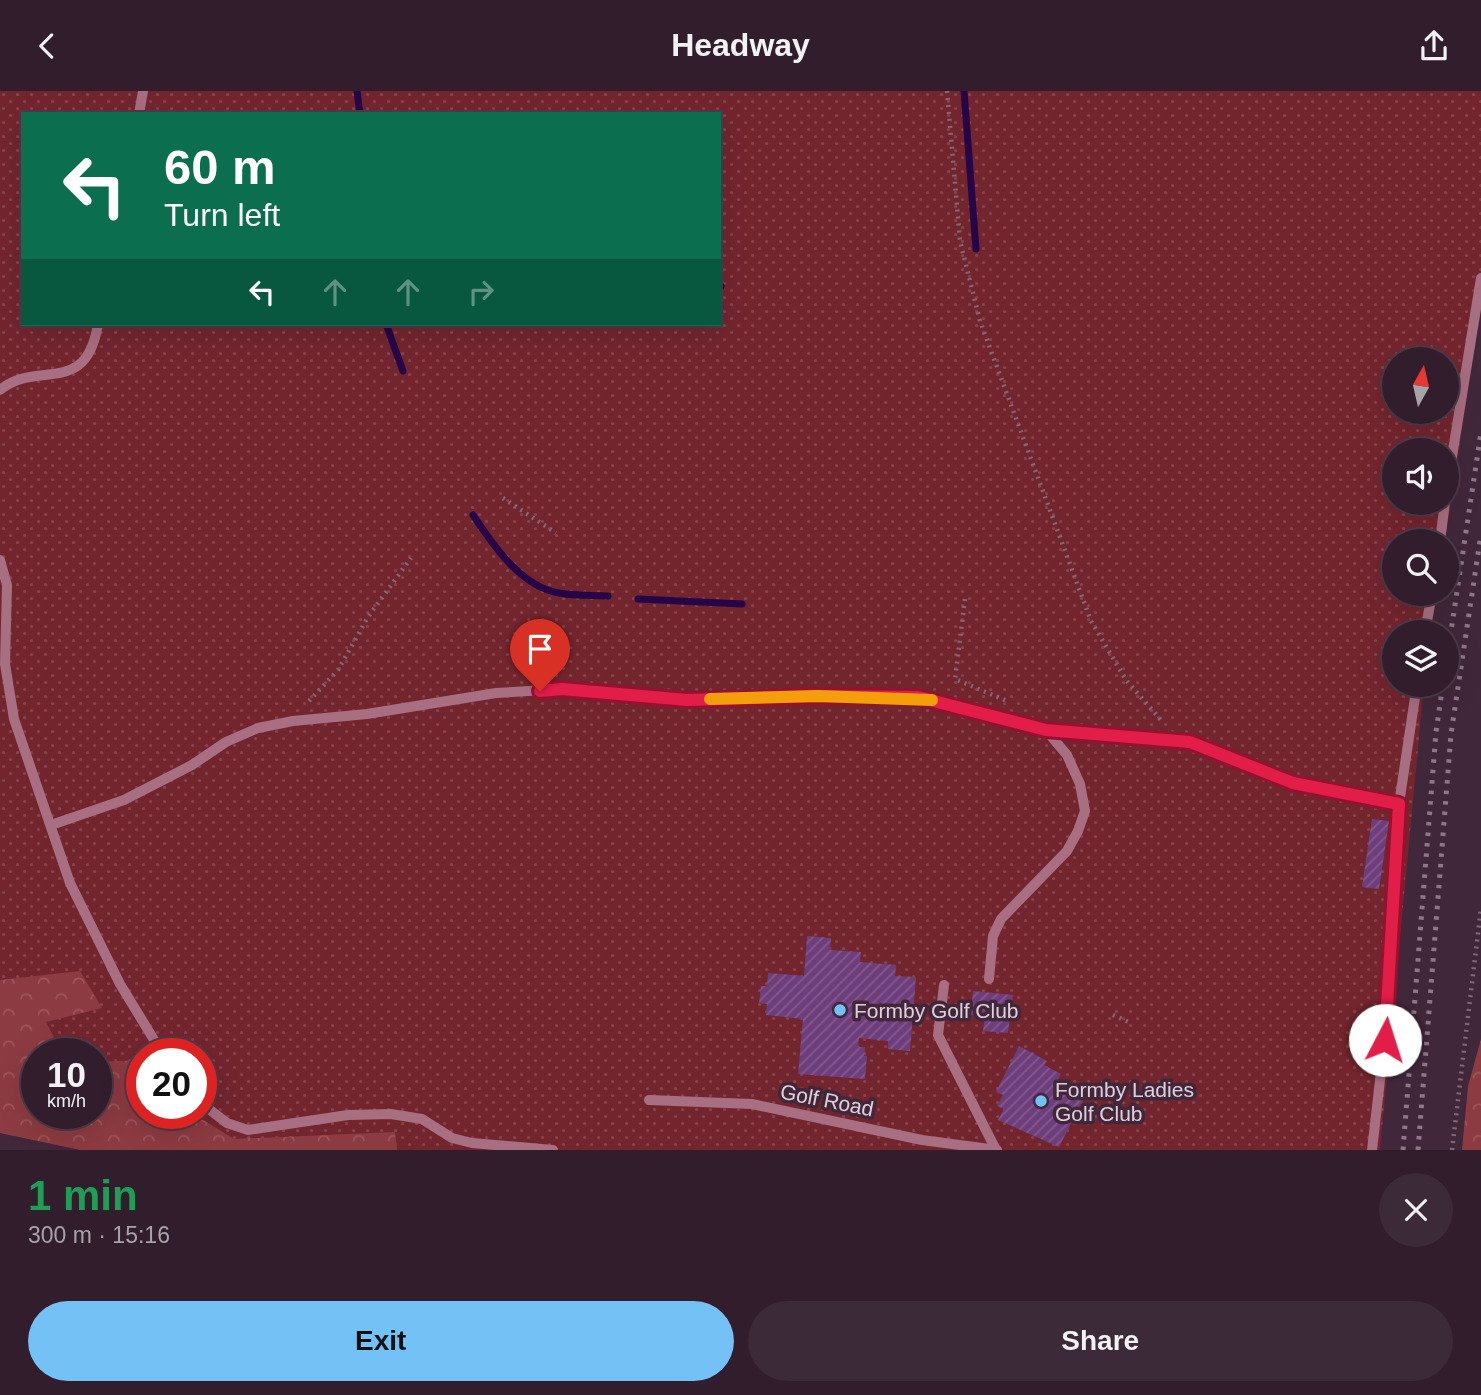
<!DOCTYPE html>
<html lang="en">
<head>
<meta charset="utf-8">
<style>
  :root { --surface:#311d2c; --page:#3d2a38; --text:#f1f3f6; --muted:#a8a2a9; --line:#4c3b48; --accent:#73c1f5 }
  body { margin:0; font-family:Helvetica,sans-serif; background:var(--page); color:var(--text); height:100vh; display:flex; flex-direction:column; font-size:26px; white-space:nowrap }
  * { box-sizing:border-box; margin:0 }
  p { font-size:23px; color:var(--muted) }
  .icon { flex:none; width:38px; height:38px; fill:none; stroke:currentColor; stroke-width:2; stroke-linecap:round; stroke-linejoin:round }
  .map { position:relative; height:1059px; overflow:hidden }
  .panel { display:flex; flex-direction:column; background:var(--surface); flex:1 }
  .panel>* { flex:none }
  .top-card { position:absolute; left:21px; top:21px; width:700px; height:214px; border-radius:0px; box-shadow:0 7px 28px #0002,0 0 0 2px var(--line); background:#0b6e4f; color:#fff; overflow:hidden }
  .needle { width:46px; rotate:8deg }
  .controls { position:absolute; left:1382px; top:256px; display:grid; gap:14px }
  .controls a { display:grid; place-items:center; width:77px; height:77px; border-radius:50%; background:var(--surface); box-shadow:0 7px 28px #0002,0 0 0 2px var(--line); font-size:35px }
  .speed { position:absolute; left:21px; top:947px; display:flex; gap:14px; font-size:35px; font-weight:700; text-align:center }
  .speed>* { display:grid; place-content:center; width:91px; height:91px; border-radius:50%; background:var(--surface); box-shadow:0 7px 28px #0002,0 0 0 2px var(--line); line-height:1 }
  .speed small { font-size:18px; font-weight:400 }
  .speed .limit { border:10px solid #d22; background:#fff; color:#111 }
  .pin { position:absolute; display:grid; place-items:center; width:60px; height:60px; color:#fff; margin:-72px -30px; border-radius:50% 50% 50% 0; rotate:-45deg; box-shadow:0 0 7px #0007 }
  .pin .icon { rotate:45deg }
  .me { position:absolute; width:77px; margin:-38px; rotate:5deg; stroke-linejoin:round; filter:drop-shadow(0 0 5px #0008) }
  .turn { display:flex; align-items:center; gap:24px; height:147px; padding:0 28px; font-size:32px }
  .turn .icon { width:91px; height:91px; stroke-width:2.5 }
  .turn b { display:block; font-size:49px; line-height:60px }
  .lanes { display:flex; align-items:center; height:66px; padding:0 28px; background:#0003; justify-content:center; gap:35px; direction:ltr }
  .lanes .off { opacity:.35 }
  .round { display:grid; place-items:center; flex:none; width:74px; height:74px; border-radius:37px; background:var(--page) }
  .overview { display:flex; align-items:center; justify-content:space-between; height:119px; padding:0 28px }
  h1 { font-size:42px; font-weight:800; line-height:52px; color:#1e9e55 }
  .primary-button { display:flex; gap:14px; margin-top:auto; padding:14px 28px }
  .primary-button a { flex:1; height:80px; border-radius:42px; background:var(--accent); color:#111; font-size:28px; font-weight:800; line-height:80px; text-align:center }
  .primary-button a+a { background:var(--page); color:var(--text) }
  header { display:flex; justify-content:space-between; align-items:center; height:91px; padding:0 28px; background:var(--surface); font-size:32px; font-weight:800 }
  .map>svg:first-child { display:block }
  .grass { fill:url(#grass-dots); fill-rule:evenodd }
  .forest { fill:url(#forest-crowns) }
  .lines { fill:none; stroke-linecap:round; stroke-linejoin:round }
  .stream { stroke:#250548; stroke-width:7 }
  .building { fill:url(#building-hatch) }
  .path { stroke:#806979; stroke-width:4.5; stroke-dasharray:2 5; stroke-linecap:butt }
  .service { stroke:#a86e82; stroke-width:10 }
  .rail { stroke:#8e7888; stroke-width:5; stroke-dasharray:3.5 7; stroke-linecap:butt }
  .route-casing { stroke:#92132f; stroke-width:18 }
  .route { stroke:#e11d48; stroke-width:12 }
  .slow { stroke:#f59e0b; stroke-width:12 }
  .poi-dot { fill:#73c1f5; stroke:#41273a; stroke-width:2.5 }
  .labels { text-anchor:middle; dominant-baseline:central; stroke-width:7; stroke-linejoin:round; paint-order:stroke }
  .poi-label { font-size:21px; fill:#e0cfdb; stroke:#41273a; text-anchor:start }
  .street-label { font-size:21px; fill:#e0cfdb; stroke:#41273a }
</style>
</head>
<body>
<header><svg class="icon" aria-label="back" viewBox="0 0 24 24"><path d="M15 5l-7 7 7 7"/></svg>Headway<svg class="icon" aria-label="share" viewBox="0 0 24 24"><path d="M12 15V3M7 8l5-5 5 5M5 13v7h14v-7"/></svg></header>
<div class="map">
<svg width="1481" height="1059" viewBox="0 0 1481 1059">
  <defs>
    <pattern id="grass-dots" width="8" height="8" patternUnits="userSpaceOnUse" patternTransform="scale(1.75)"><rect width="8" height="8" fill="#73252e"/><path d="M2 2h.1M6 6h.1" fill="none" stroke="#87444c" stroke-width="1.8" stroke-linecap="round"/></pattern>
    <pattern id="forest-crowns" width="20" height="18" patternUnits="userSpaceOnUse" patternTransform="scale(1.75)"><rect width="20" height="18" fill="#8d3b42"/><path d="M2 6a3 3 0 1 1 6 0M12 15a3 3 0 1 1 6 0" fill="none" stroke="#9d565d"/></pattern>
    <pattern id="building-hatch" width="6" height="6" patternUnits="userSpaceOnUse" patternTransform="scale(1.75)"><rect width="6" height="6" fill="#6e3e7c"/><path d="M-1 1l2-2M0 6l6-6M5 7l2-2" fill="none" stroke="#82598e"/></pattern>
  </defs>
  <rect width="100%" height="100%" fill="#41273a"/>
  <path class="grass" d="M0,0H1481V213L1445,450H1395V502H1437L1431,541H1395V593H1424L1380,1059H85L0,1037ZM23,23H719V233H23ZM1395,268H1447V320H1395ZM1395,359H1447V411H1395ZM37,962H96V1022H37ZM142,962H201V1022H142Z"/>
  <path class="forest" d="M80,880L102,917L46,931L62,962H37V1022H96V971L141,969L142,1022H192L234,1048L395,1041L397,1059H80L0,1042V889Z
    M1481,948V1059H1462L1468,995Z"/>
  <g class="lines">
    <path class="stream" d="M357,0L360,23
      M964,0L976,158
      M719,195H721
      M386,233L403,280
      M473,424C493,454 521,496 559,502C575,505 592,504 608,505
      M638,508L742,513"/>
  </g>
  <path class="building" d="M1372,728L1389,730L1379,798L1362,796Z
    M807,845L831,847L830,859L861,861L860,871L896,874L895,885L916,886L910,960L888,958V950L859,947L858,956H865L864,965H867L865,988L798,983L803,928L766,924L767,913L759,912L761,895H767L768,882L804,885Z
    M973,900L1013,904L1008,942L983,940L985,925L971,924Z
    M1019,955L1047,970L1044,974L1061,983L1055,994L1062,998L1064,994L1085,1005L1059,1056L998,1029L1004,1018L997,1015L1003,1004L996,1001Z"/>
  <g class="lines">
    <path class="path" d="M947,0L960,150L980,230L1091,530L1126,589L1161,629
      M503,407L556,442
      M965,508L955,588L1007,610
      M309,610L338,579L368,526L411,467
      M1113,924L1131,932
      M1452,1059L1481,817"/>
    <path class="service" d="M139,23L143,0
      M0,299C38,268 86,307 98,233
      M1447,396L1481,187
      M1440,450L1445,411
      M0,469L7,494L5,573L14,628L70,792L120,893L162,962
      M1425,541L1432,502
      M1046,639L1176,648L1204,654L1293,692L1399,713
      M51,734L124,709L192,674L226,651L258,637L293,630L367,623L496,602L562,598L687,609L818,605L918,606L1046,639L1067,664L1080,693L1085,720L1078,740L1067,760L1001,828L993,845L989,888
      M944,894L938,944L996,1059
      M649,1009L752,1013L922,1049L997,1059
      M201,1012L227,1032L248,1039L348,1024L391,1023L422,1028L452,1047L472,1052L553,1059
      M1372,1059L1390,902L1391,820L1399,713L1417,593"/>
    <path class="rail" d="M1447,567L1481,341
      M1403,1059L1436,641L1443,593
      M1418,1059L1451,643L1481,443"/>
  </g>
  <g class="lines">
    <defs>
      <path id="route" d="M540,600L562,598L687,609L818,605L918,606L1046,639L1190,651L1293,692L1399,713L1385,949"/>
    </defs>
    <use href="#route" class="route-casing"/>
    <use href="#route" class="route"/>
    <path class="slow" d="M710,608L818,605L932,609"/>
  </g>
  <g class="poi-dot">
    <circle cx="840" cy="919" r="7"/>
    <circle cx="1041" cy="1010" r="7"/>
  </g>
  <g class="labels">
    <g class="poi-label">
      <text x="854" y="919">Formby Golf Club</text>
      <text x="1055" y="998">Formby Ladies<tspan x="1055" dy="24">Golf Club</tspan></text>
    </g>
    <g class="street-label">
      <text transform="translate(827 1009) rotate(11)">Golf Road</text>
    </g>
  </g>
</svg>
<div class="controls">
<a><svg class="needle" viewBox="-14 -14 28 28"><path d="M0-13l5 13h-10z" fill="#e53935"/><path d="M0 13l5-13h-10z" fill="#a8a2a9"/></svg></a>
<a><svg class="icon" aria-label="sound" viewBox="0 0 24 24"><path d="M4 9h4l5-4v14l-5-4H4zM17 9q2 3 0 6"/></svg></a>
<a><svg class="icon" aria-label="search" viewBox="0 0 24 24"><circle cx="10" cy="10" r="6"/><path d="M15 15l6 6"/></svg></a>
<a><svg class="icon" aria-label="layers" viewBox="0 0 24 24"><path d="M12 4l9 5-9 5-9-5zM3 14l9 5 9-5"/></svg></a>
</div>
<div class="speed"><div>10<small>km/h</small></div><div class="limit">20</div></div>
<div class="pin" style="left:540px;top:600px;background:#d93025"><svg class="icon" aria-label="arrive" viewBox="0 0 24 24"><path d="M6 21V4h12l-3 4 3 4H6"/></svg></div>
<svg class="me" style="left:1385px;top:949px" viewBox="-20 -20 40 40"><circle r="19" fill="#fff"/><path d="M0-13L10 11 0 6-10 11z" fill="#e11d48"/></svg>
<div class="top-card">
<div class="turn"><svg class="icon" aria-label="left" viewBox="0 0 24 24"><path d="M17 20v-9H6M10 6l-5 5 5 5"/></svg><div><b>60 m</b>Turn left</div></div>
<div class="lanes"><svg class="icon" aria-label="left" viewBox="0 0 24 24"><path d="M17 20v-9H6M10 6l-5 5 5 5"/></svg><svg class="icon off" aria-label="ahead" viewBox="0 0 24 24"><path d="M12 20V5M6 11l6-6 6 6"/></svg><svg class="icon off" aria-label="ahead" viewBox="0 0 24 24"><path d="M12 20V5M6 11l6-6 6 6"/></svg><svg class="icon off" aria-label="right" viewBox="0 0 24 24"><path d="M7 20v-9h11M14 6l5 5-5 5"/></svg></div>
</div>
</div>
<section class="panel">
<div class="overview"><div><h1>1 min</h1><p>300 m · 15:16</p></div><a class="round"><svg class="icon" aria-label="close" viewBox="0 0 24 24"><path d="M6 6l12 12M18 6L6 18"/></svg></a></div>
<div class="primary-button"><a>Exit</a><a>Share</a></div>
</section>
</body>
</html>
